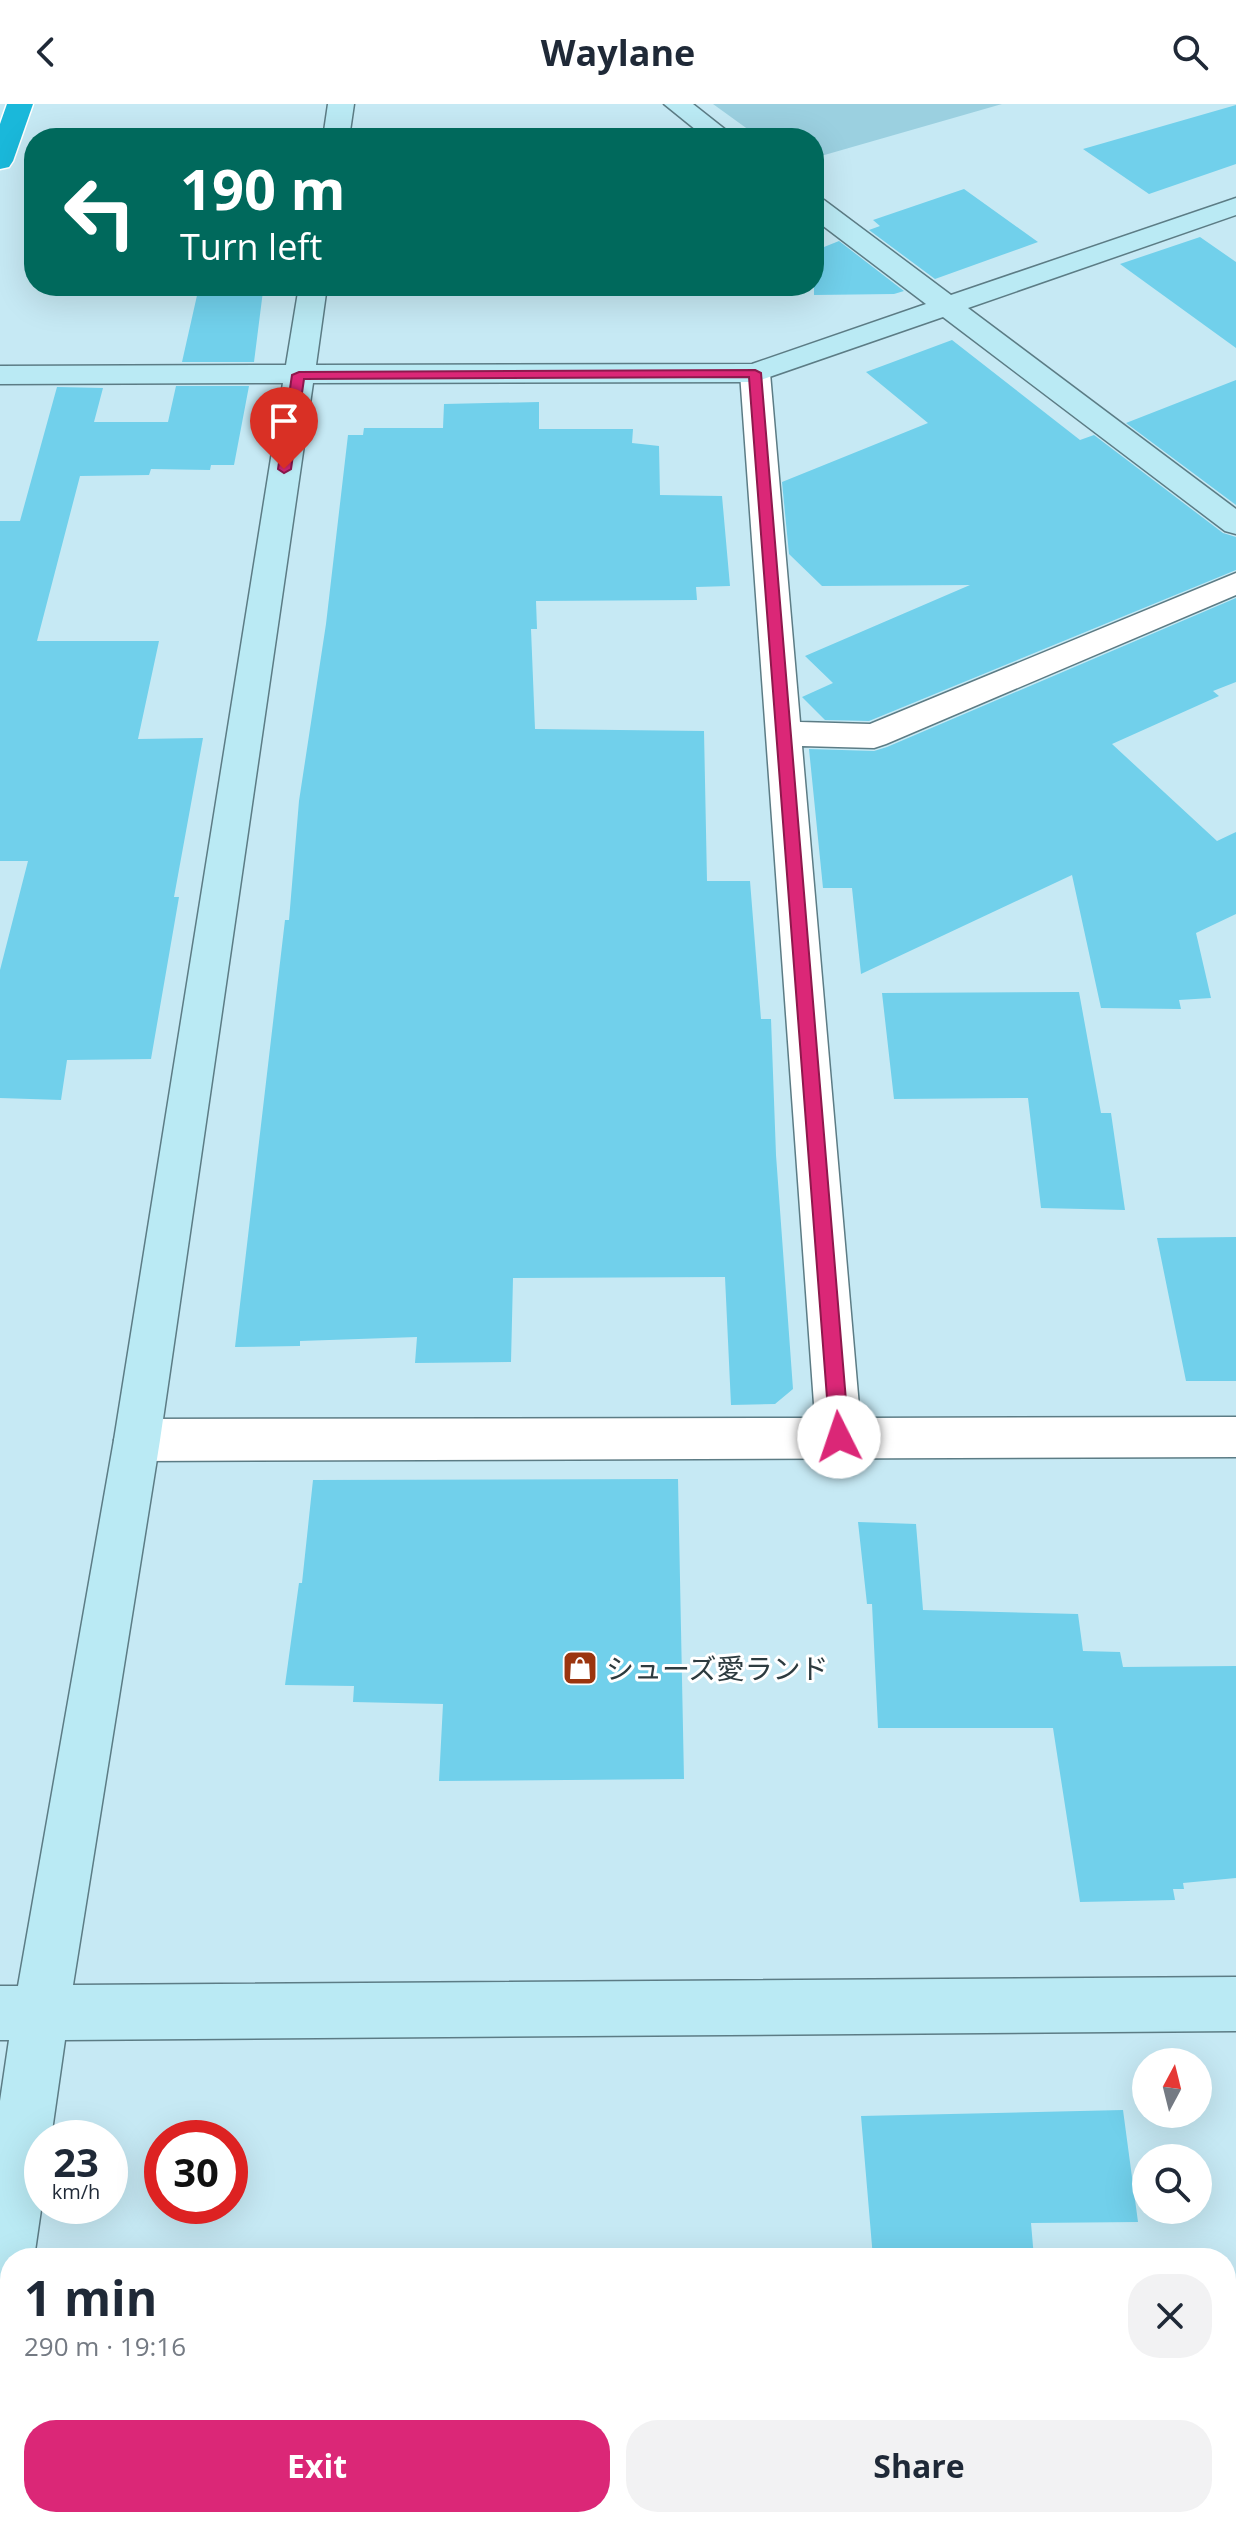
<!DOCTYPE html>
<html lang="en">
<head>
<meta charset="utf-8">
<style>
  :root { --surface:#fff; --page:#f2f2f3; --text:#1f2937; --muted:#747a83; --accent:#db2777 }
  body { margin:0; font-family:"Open Sans","Noto Sans JP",sans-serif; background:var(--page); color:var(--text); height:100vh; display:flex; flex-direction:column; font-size:30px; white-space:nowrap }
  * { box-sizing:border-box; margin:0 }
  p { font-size:26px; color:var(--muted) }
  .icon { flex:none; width:44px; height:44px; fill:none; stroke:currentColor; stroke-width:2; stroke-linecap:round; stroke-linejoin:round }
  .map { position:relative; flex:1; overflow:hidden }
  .drawer { position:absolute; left:0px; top:2144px; width:1236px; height:280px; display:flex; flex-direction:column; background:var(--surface); border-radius:32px 32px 0 0; box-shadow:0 8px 32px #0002 }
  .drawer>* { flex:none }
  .hud { position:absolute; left:24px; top:24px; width:800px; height:168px; border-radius:32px; box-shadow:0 8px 32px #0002; background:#00695c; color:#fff; overflow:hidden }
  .needle { width:52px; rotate:7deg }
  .controls { position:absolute; left:1132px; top:1944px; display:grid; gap:16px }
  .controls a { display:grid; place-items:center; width:80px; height:80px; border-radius:50%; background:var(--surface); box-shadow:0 8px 32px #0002; font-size:40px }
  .speed { position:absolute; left:24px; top:2016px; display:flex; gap:16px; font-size:40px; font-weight:700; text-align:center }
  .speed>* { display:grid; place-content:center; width:104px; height:104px; border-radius:50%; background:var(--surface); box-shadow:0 8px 32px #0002; line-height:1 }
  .speed small { font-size:20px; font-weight:400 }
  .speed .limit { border:12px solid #d22; background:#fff; color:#111 }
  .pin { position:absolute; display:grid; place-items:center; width:68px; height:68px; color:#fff; margin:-82px -34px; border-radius:50% 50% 50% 0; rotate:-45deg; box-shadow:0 0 8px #0007 }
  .pin .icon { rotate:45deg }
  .me { position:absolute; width:88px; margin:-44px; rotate:356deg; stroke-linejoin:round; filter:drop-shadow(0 0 6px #0008) }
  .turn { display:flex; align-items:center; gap:28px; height:168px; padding:0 24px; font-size:36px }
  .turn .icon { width:104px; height:104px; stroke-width:2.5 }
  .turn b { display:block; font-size:56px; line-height:68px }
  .round { display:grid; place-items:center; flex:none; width:84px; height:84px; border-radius:32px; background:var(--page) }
  .summary { display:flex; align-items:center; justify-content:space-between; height:136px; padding:0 24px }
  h1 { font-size:48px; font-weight:700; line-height:60px }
  .primary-button { display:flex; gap:16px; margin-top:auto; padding:16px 24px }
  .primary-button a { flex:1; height:92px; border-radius:32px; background:var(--accent); color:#fff; font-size:32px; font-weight:700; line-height:92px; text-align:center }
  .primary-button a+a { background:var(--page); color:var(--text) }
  header { display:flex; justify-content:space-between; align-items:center; height:104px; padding:0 24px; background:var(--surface); font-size:36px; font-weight:700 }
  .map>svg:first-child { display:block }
  .green { fill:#9bd0e0 }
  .building { fill:#71d0eb }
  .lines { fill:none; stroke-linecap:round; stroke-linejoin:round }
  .street-casing { stroke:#5c7c85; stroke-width:3 }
  .secondary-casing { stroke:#5c7c85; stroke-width:3 }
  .highway-casing { stroke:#fff; stroke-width:3 }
  .street { fill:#fff; fill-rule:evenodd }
  .secondary { fill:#baeaf4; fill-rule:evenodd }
  .highway { fill:#1ab8da; fill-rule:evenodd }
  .route { fill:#db2777; stroke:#8e194d; stroke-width:2 }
  .labels { text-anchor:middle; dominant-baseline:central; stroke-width:6; stroke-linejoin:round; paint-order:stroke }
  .poi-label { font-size:28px; fill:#2d3b3f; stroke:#fff; text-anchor:start }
</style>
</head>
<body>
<header><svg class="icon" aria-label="back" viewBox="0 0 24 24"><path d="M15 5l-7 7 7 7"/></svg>Waylane<svg class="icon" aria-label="search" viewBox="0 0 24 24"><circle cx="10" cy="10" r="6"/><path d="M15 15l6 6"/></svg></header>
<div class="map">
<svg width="1236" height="2424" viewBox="0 0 1236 2424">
  <rect width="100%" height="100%" fill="#c6e9f4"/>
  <path class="green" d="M713,0H1002L814,54V34H760Z"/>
  <path class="building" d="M1236,1V60L1149,90L1083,45Z
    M964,85L1038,138L935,175L869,126L880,122L873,116Z
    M1200,133L1236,158V244L1120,160Z
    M839,137L904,187L894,190L814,191V147Z
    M198,187H263L254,258H182Z
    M952,236L1080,336L1094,331L1223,429L1236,433V466L869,617L825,616L802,593L833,579L805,552L970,481L822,482L789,450L782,378L928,319L866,268Z
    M1236,276V401L1126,319Z
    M176,282H249L234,361H211L210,366L151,365L149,371L80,372L37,537H159L138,635L203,634L174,793H179L151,955L67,956L61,996L0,994V866L28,757H0V417H20L57,283L103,284L94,318H168Z
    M539,298V325H633L632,339L659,342L660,391L722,392L730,482L696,483L697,496L536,497L537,525H531L535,625L704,627L707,777H750L761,915H771L776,1051L793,1285L775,1300L731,1301L725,1173L513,1174L511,1258L415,1259L417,1233L300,1237V1242L235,1243L285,816H289L299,697L326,520L348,331H363L364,324H443L444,300Z
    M1236,494V578L1213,587L1219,592L1112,640L1217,737L1236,728V810L1196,829L1211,894L1179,896L1181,905L1101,904L1072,771L861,870L852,784H823L809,645L874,647L887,643Z
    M1079,888L1101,1009H1111L1125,1106L1041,1104L1028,994L894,995L882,889Z
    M1236,1133V1277H1186L1157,1134Z
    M678,1375L684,1675L439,1677L443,1600L353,1598L354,1582L285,1581L299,1479H302L313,1376Z
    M858,1418L916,1420L923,1506L1078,1510L1083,1547L1120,1548L1123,1563L1236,1562V1774L1183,1779L1184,1785H1173L1175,1796L1080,1798L1053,1624H878L872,1500H867Z
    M1123,2006L1138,2118L1031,2119L1034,2154H873L861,2012Z"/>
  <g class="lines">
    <defs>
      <path id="street" d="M755,260L765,263L770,269L800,618L870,620L1236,469V491L886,640L874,644L802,642L860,1314L1236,1313V1353L137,1357L121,1351L114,1336L121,1321L137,1315L815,1314L740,269L745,263Z"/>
      <path id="secondary" d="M328,0H354L349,34H323Z
        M664,0H693L736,34H706Z
        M814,94L824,96L951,191L1236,94V111L968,204L1236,405V430L1225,427L943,213L755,278L313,279L160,1336L73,1881L1236,1873V1927L65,1936L51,2034H42V2099L34,2154H10V2214L0,2219V1997L9,1936H0V1882H18L114,1336L283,279L0,280V262L286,261L299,182H327L316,261L752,260L926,200L814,115Z"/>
      <path id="highway" d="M7,0H33L13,57L9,63L0,65V20Z"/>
    </defs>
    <use href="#street" class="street-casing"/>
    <use href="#secondary" class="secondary-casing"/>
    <use href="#highway" class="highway-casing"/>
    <use href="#street" class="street"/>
    <use href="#secondary" class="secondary"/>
    <use href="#highway" class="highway"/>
  </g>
  <path class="route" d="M755,266L761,269L849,1333L846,1339L839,1342L832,1339L830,1333L749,273L304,275L291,365L284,369L278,365L292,271L299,268Z"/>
  <defs>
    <symbol id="shop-square" viewBox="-11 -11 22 22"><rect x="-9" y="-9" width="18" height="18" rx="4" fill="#9b350f" stroke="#fff"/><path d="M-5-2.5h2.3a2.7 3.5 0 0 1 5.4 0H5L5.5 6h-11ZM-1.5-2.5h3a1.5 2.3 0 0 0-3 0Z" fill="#fff"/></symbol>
  </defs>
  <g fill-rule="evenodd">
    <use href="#shop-square" x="560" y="1544" width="40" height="40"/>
  </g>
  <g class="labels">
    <g class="poi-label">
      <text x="606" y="1564">シューズ愛ランド</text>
    </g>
  </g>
</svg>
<div class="controls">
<a><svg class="needle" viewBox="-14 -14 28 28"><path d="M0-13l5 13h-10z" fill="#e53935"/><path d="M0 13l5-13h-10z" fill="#747a83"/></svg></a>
<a><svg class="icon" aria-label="search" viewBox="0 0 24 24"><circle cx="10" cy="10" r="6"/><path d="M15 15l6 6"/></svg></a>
</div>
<div class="speed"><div>23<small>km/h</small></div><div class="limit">30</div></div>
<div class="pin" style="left:284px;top:365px;background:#d93025"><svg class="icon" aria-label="arrive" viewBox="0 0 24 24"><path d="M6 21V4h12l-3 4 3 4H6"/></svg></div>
<svg class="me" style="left:839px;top:1333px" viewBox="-20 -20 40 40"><circle r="19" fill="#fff"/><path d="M0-13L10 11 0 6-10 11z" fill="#db2777"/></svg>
<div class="hud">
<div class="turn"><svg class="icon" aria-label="left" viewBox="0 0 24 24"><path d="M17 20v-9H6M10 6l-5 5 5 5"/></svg><div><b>190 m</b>Turn left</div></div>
</div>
<section class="drawer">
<div class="summary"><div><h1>1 min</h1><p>290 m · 19:16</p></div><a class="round"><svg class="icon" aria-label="close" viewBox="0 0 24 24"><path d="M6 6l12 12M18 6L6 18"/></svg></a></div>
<div class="primary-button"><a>Exit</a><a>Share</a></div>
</section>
</div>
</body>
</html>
